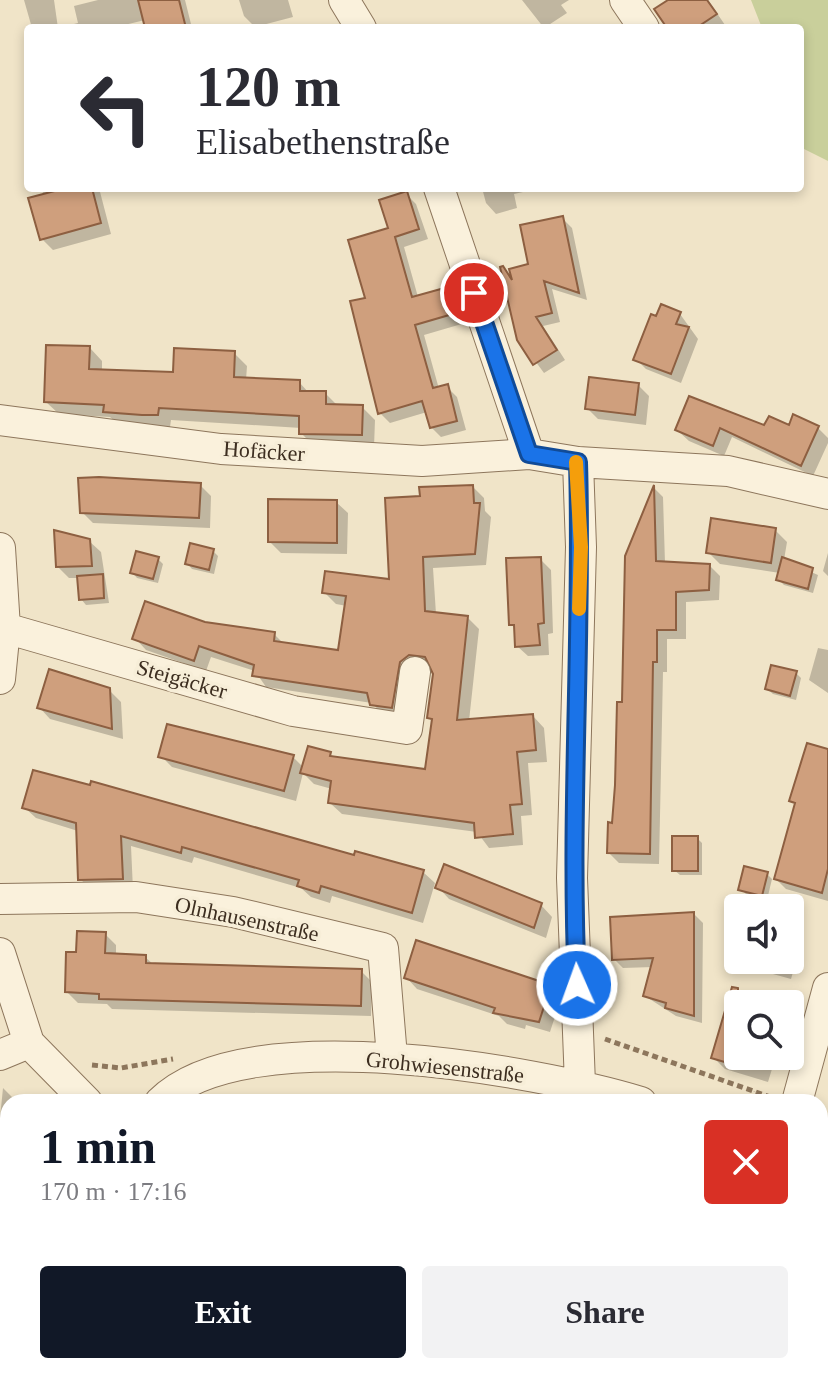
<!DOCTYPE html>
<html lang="en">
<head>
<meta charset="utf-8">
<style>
  :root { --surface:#fff; --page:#f2f2f3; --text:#2b2b33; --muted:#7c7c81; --accent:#111827 }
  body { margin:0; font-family:"Times New Roman",serif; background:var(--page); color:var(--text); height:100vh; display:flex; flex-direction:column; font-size:30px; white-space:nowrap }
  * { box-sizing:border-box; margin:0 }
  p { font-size:26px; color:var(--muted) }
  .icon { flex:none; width:44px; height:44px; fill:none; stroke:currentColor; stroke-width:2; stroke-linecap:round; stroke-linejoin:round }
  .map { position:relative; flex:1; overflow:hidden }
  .side { position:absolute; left:0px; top:1094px; width:828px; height:280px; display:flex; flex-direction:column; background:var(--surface); border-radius:24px 24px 0 0; box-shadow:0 4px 12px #0003 }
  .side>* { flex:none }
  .banner { position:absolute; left:24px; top:24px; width:780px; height:168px; border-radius:8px; box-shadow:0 4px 12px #0003; background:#fff; color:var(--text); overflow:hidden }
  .fabs { position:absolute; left:724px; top:894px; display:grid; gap:16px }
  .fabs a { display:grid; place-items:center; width:80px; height:80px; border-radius:8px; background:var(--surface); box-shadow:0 4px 12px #0003; font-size:40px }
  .pin { position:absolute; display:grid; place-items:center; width:68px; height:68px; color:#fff; margin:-34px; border:4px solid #fff; border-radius:50%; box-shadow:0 2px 8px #0007 }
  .me { position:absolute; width:88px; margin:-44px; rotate:358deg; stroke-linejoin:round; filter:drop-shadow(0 0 6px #0008) }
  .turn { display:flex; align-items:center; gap:28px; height:168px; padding:0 40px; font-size:36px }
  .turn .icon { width:104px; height:104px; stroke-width:2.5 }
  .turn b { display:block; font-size:56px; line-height:68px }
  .round { display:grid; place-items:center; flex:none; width:84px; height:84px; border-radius:8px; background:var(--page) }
  .headline { display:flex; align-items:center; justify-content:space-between; height:136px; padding:0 40px }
  h1 { font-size:48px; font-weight:700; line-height:60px; color:var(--accent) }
  .cta { display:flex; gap:16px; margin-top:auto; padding:16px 40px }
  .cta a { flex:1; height:92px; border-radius:8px; background:var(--accent); color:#fff; font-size:32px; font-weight:700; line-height:92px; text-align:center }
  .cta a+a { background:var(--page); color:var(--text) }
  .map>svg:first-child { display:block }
  .farmland { fill:#e6deb5 }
  .green { fill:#c9cf9b }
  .shadow { fill:#0003 }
  .building { fill:#cf9f7d; stroke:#8d5f41; stroke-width:2 }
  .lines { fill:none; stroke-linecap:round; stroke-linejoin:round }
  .minor-casing { stroke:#8d765c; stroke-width:32 }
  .path { stroke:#8d765c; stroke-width:5; stroke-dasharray:6 4; stroke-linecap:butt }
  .minor { stroke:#faf1dc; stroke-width:30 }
  .route-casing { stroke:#114b97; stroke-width:20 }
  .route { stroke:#1a73e8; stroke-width:14 }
  .slow { stroke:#f59e0b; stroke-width:14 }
  .labels { text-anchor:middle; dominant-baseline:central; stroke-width:7; stroke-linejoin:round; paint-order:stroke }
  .street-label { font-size:22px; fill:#3d2e20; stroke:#f7eed8 }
</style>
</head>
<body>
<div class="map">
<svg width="828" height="1374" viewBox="0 0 828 1374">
  <rect width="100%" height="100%" fill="#f0e4c8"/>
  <path class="farmland" d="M0,1320L8,1329V1366H46L54,1374H0Z"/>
  <path class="green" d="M751,0H828V161L802,148L800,142V28H762Z"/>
  <path class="shadow" d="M24,0H54L58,28H32Z
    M98,0H185L192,28H147L145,20L112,28H58L78,23L74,6Z
    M239,0H288L293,17L255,27L244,16Z
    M522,0H569L561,5L567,13L544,28Z
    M667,0H708L725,25L720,28H670Z
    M43,188H99L111,234L53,250L41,238Z
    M482,188H541L514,194L517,208L496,214L486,203Z
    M406,194L416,204L428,239L404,247L418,297L447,289L457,299L465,323L424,335L439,389L447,387L457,397L466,430L441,437L431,427L427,412L390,423L380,413L368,299Z
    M562,218L572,228L587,300L552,289L560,322L543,326L565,360L544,373L519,339L503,269L514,280L530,266Z
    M680,314L698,339L681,383L646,369L636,359Z
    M90,348L102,361V371L175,375L234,353L247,366L246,380L299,382L309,393H325L339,407H362L375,420L374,447L314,446L301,433V428L171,420L170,427L118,424L110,417L59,414L46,402Z
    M638,385L649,396L646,425L598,419L587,408Z
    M690,398L765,428H790L794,417L818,428L828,438V443L813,476L732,437L724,456L689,441L677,430Z
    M200,485L211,496L210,528L93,523L82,512Z
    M473,487L484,498L485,511L491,517L486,565L433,568L436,614L467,617L479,629L469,721L533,716L544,728L547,762L528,763L532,815L521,816L523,845L489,848L477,832L342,814L330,803L332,789L314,784L303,773L296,801L172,767L161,756L293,757L304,768L330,754L335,759L427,771L434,723L429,718L435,673L432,667L421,666L403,719L384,716L372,703L266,687L255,671L211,657L206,671L146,650L135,638L205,624L274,634L285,645L340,653L347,606L336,604L325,593L391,581L422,498Z
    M654,488L663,497L665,563L710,566L720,576L719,600L686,602V639H667V672H663L659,864L619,863L609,853L624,704L627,556Z
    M336,502L348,513L347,554L281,553L270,542Z
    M775,530L787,542L784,560L818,575L813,593L784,585L778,579L780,573L720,564L708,552Z
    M89,541L101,552L109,603L86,605L81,599L79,578H69L58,567Z
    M213,551L218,556L214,574L192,569L187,563Z
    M828,553V576L823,571Z
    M158,559L163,564L158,583L137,578L132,572Z
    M540,559L551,570L553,633L548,634L549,655L528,656L517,646L516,629L511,624Z
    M818,648L828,650V693L809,680Z
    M796,673L801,678L796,700L773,694L767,689Z
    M109,690L121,702L123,739L50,719L39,707Z
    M828,751V901L786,889L776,879L796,805L792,801Z
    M24,807L356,857L423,872L435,883L423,923L332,896L330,903L311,897L301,888L194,857L192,863L131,846L133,890H92L80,879L78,831L36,818Z
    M697,838L702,843V875H680L674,870Z
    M767,874L772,879L767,900L746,894L740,889Z
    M438,887L541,905L552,917L546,938L449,899Z
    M694,914L703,923L702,1023L676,1016L645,996L653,967L623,968L614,959Z
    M730,933L738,935V960H790V951L797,959L791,979L736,964L725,952Z
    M105,934L116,945V956L145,957L154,965L361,971L372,982L371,1016L112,1009L107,1004L78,1003L67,992L78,955Z
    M406,977L550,987L561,998L550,1032L526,1025L525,1029L507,1024L499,1016L417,989Z
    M738,1029V1056H776L768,1082L725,1069L713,1057Z
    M3,1088L17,1102H8V1128L0,1118Z
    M177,1366L190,1374H156L155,1372Z
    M252,1366H383V1372L406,1374H253Z
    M630,1366L681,1374H629Z"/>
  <path class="building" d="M138,0H179L186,28H145Z
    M668,0H707L717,14L696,28H667L654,9Z
    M66,188H92L101,223L40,240L28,198Z
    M407,191L419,229L395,237L412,297L448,287L456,313L415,325L433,388L448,384L457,421L430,428L422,401L378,414L350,301L365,298L348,240L388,228L379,200Z
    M563,216L579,293L544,281L552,313L536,317L557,350L533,365L517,340L500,267L503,266L512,280L509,269L528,264L520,225Z
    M661,304L681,312L676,324L689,327L671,374L633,360L651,314L656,316Z
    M46,345L90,346L89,369L173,372L174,348L235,351L234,377L300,380V391H326V404L363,405L362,435L299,434V416L159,408L158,415H142L103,412L104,405L44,402Z
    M589,377L639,383L635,415L585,409Z
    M689,396L764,425L769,416L789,425L793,414L819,426L801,466L720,428L713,446L675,430Z
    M99,477L201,483L199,518L80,513L78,478Z
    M473,485L474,503H480L475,554L423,557L425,611L468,616L457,720L533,714L536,750L517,752L522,804L510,805L513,834L475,838L474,823L328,803L331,781L300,773L308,746L331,752L330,756L425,769L432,719L427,718L433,674L425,657L409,655L400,662L392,708L370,705L367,693L252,676L254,665L199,646L194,661L132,639L145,601L205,622L275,632L274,641L338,650L346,596L322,593L325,571L389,579L385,498L420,496L419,487Z
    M654,485L656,561L710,564L709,590L676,592V630H657V662H653L650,854L607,853L608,822L612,823L615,785L617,702H622L625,556Z
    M268,499L337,500V543L268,542Z
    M711,518L776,528L771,563L706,553Z
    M54,530L90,539L92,566L56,567Z
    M190,543L214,549L209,570L185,564Z
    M136,551L159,557L153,579L130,573Z
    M541,557L544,623L538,624L540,645L515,647L514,625H509L506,558Z
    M782,557L813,568L808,589L776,580Z
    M103,574L104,598L79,600L77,576Z
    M771,665L797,671L790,696L765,689Z
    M49,669L110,688L112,729L37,708Z
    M167,724L294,755L284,791L158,757Z
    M807,743L828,749V869L822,893L774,879L795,803L789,801Z
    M33,770L90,785L91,781L354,855L355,851L424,870L412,913L321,886L319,893L297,886L299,880L182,847L181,853L121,836L123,879L78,880L76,823L22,808Z
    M672,836H698V871H672Z
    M444,864L542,903L534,928L435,888Z
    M744,866L768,872L762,896L738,890Z
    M694,912V1016L665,1008L666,1003L643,996L653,958L612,960L610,917Z
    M77,931L106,932L105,953L146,955V963L362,969L361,1006L99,999V994L65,992L66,952H76Z
    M416,940L551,985L539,1022L493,1013L495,1008L404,978Z
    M732,987L738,988V1066L711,1058Z"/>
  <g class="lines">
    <defs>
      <path id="minor" d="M344,0L361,28
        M625,0L644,28
        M439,188L529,454
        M0,420L221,449L422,461L529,454L578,462L728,471L828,494
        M578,462L581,547L572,878L580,1084
        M0,548L5,628L0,679
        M5,628L293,711L407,729L415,672
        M0,899L136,897L233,912L383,948L392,1057
        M0,953L29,1043L87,1102
        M0,1055L29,1043
        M160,1102C244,1018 536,1070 641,1102
        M797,1102L828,988
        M820,1160L828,1163
        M199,1366L202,1374
        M748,1369L771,1374"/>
    </defs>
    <use href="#minor" class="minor-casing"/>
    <path class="path" d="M605,1039L773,1098
      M92,1065L121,1068L173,1059
      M754,1102L756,1092"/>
    <use href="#minor" class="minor"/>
  </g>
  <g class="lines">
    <defs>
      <path id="route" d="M474,293L529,454L578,462C583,636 569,811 577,985"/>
    </defs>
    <use href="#route" class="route-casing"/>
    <use href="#route" class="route"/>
    <path class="slow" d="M576,462L581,547L579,609"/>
  </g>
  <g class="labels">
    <g class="street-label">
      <text transform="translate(264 451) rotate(4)">Hofäcker</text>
      <text transform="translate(182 679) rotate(16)">Steigäcker</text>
      <text transform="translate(247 919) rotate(12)">Olnhausenstraße</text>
      <text transform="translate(445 1067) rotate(6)">Grohwiesenstraße</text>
    </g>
  </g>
</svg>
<div class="fabs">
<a><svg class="icon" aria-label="sound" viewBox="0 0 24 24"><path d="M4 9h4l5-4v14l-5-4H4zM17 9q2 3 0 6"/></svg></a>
<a><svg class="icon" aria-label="search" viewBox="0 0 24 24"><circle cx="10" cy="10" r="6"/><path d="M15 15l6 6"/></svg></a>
</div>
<div class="pin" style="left:474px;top:293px;background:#d93025"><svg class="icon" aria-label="arrive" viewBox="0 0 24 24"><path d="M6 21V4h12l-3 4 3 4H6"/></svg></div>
<svg class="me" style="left:577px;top:985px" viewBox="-20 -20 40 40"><circle r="17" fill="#1a73e8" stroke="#fff" stroke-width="3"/><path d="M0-11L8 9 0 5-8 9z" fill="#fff"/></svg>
<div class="banner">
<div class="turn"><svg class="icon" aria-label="left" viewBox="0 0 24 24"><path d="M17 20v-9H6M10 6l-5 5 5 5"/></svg><div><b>120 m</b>Elisabethenstraße</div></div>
</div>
<section class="side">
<div class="headline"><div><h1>1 min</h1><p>170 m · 17:16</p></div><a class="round" style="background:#d93025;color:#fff"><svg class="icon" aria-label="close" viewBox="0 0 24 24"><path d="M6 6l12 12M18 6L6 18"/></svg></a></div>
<div class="cta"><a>Exit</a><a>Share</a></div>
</section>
</div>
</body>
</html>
